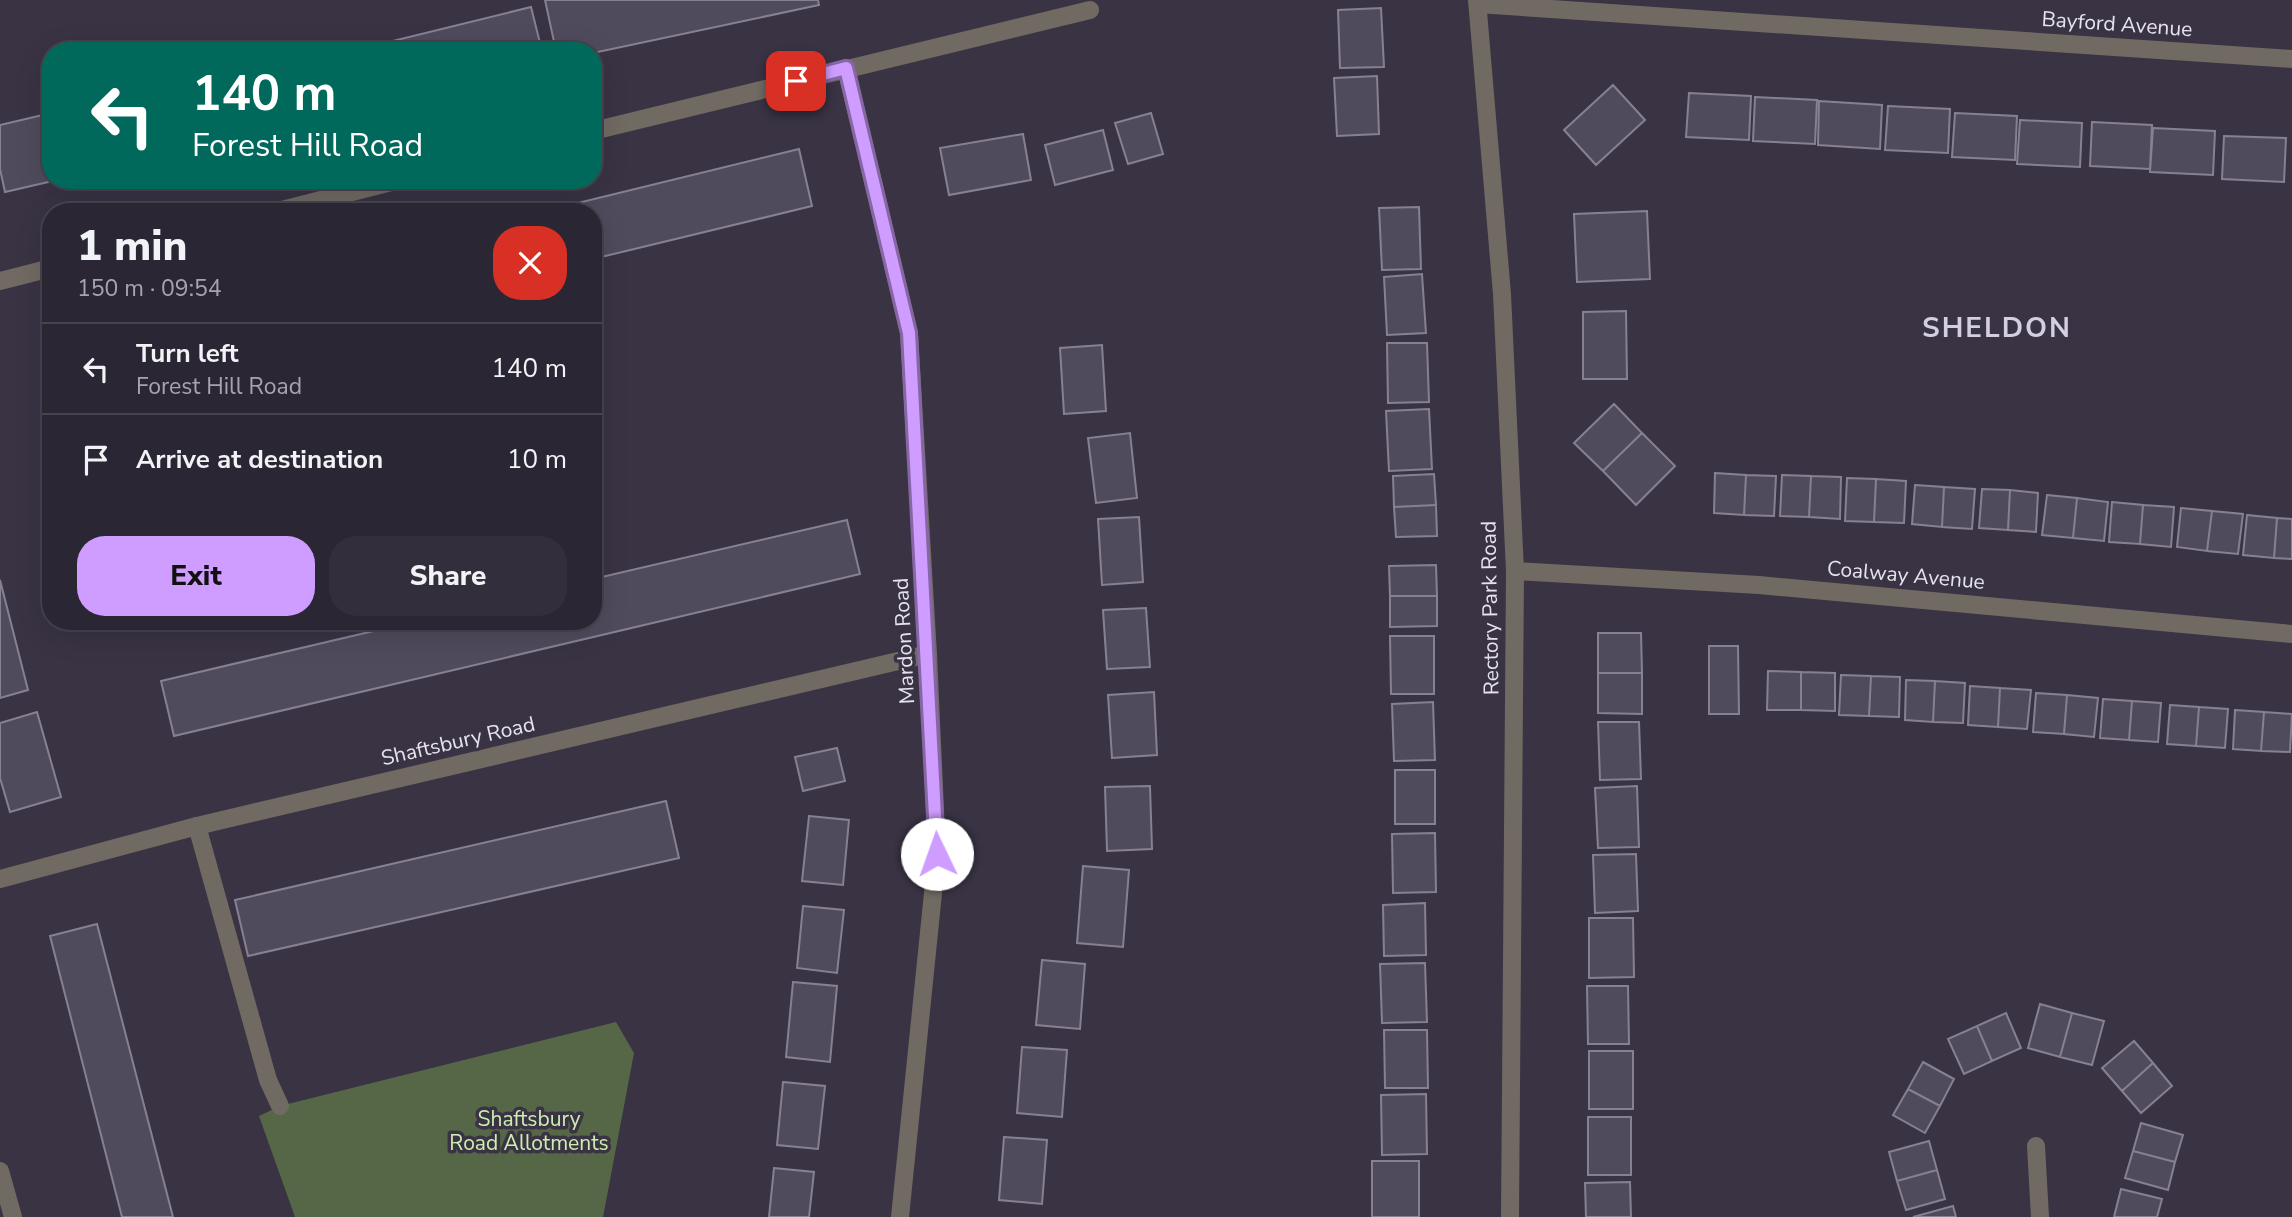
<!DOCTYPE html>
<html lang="en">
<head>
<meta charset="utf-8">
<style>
  :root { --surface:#2b2633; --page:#332e3b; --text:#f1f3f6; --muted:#a6a5ac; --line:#47434e; --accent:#cf9dff }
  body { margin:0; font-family:"Nunito Sans",sans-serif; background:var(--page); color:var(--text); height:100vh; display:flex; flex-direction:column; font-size:26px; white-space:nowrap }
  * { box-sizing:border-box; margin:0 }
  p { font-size:23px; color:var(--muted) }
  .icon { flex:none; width:38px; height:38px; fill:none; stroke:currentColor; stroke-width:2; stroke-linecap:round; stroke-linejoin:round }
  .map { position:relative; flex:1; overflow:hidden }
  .sheet { position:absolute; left:42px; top:203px; width:560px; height:427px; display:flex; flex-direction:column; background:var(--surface); border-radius:28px; box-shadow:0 7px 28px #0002,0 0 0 2px var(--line) }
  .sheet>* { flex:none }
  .guide { position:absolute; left:42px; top:42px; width:560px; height:147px; border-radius:28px; box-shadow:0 7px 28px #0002,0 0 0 2px var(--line); background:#00695c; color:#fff; overflow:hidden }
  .pin { position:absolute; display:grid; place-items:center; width:60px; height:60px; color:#fff; margin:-30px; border-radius:14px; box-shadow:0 4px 10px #0006 }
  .me { position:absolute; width:77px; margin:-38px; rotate:357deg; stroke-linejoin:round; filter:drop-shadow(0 0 5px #0008) }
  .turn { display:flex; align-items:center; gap:24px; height:147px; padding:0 35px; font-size:32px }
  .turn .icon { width:91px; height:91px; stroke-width:2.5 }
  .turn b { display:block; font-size:49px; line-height:60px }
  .round { display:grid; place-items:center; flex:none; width:74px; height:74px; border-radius:28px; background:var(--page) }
  .head { display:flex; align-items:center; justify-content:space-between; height:119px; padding:0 35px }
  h1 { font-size:42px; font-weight:800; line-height:52px }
  .cta { display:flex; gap:14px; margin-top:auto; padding:14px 35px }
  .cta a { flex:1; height:80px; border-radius:28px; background:var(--accent); color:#111; font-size:28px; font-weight:800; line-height:80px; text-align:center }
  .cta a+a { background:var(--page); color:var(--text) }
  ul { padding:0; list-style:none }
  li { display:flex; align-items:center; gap:21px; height:91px; padding:0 35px; border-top:2px solid var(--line) }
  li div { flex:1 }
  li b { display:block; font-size:26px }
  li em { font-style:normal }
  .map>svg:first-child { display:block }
  .green { fill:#566747 }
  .building { fill:#504b5c; stroke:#868093; stroke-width:2 }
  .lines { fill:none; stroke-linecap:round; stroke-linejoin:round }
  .service { stroke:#706a63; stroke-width:18 }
  .minor { stroke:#706a63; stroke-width:18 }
  .route-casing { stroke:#8766a6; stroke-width:18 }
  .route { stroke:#cf9dff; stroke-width:12 }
  .labels { text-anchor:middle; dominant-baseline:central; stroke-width:7; stroke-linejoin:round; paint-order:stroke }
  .street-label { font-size:21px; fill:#e6e3ee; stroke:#393344 }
  .park-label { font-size:21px; fill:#cdeeb0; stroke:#393344 }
  .district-label { font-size:28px; font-weight:bold; letter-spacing:2px; fill:#d4cee3; stroke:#393344 }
</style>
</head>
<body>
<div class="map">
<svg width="2292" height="1217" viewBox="0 0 2292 1217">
  <rect width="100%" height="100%" fill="#393344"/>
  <path class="green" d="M616,1022L634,1053L603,1217H295L259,1116L280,1106Z"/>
  <path class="building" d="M545,0H818L819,5L593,53L556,51Z
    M531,7L542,51H352Z
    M1381,8L1384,67L1340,68L1338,10Z
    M1377,76L1379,134L1337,136L1334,78Z
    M1613,85L1645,120L1596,165L1564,130Z
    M1689,93L1751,96L1749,140L1686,137Z
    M1755,97L1817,100L1815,144L1753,141Z
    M1819,101L1882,105L1880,149L1818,145Z
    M1888,106L1950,109L1948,153L1885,150Z
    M51,113V180H57L5,192L0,169V125Z
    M1151,113L1163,154L1128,164L1115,123Z
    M1955,113L2017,116L2015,160L1952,157Z
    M2020,120L2082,123L2080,167L2017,164Z
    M2092,122L2152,125L2150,169L2090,166Z
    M2153,128L2215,131L2213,175L2150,172Z
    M1103,130L1113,170L1055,185L1045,145Z
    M1023,134L1031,180L949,195L940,148Z
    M2224,136L2286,138L2284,182L2222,179Z
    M799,149L812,206L593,259V212H541Z
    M1419,207L1421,269L1382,270L1379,208Z
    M1647,211L1650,279L1577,282L1574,214Z
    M1422,274L1426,333L1387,335L1384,277Z
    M1626,311L1627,379H1583V312Z
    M1387,343H1427L1429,402L1388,403Z
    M1102,345L1106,411L1064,414L1060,348Z
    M1614,404L1642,433L1603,471L1574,443Z
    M1429,409L1432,469L1389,471L1386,411Z
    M1130,433L1137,498L1096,503L1088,438Z
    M1642,433L1675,466L1636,505L1603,471Z
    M1715,473L1746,475L1744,515L1714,513Z
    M1434,474L1436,505L1394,507L1393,476Z
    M1746,475L1776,476L1774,516L1744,515Z
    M1782,475L1811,476L1809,517L1780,516Z
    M1811,476L1841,477L1840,519L1809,517Z
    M1847,478L1876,479L1874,522L1845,521Z
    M1876,479L1906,481L1904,523L1874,522Z
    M1915,485L1944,487L1942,527L1912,524Z
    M1944,487L1975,489L1972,529L1942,527Z
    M1982,489L2010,490L2008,530L1979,528Z
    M2010,490L2038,493L2036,532L2008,530Z
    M2047,495L2077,498L2073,538L2042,535Z
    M2077,498L2108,502L2104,541L2073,538Z
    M2112,502L2143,505L2140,544L2109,542Z
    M1436,505L1437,536L1396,537L1394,507Z
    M2143,505L2174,507L2171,547L2140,544Z
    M2181,508L2212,511L2207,551L2177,547Z
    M2212,511L2243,514L2238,554L2207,551Z
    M2247,515L2277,518L2274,558L2243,555Z
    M1139,517L1143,582L1102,585L1098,519Z
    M2277,518L2292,519V559L2274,558Z
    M847,520L860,574L174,736L161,681L416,621H593V579Z
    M1436,565L1437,596H1390L1389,566Z
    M0,580L28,690L0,698Z
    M1390,596H1437V626L1390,627Z
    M1146,608L1150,667L1107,669L1103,610Z
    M1598,633H1641L1642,673H1598Z
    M1390,636H1434V694H1391Z
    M1709,646H1738L1739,714H1709Z
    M1768,671L1801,672V710H1767Z
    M1801,672L1835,673V711L1801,710Z
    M1598,673H1642V714L1598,713Z
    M1841,675L1871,676L1869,716L1839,715Z
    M1871,676L1900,677L1899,717L1869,716Z
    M1906,680L1935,681L1933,722L1905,720Z
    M1935,681L1965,683L1963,723L1933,722Z
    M1970,686L2000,688L1998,727L1968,725Z
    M2000,688L2031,690L2027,729L1998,727Z
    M1154,692L1157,755L1112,758L1108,695Z
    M2036,693L2067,695L2064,734L2033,732Z
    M2067,695L2098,698L2094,737L2064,734Z
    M2103,699L2132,701L2129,740L2100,738Z
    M2132,701L2161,703L2158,742L2129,740Z
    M1433,702L1435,760L1394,761L1392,704Z
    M2170,705L2199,707L2196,746L2167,744Z
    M2199,707L2228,709L2225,748L2196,746Z
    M2235,710L2264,712L2261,751L2233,749Z
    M37,712L61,797L10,812L0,778V723Z
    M2264,712L2292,714L2290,752L2261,751Z
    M1598,722H1639L1641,779L1600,780Z
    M837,748L845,781L803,791L795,757Z
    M1395,770H1435V824H1395Z
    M1150,786L1152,849L1107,851L1105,787Z
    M1637,786L1639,847L1598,848L1595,788Z
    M666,801L679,858L248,956L235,900Z
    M809,816L849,820L843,885L802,881Z
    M1435,833L1436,892L1393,893L1392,834Z
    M1636,854L1638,911L1595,913L1593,855Z
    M1083,866L1129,870L1123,947L1077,943Z
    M1425,903L1426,955L1384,956L1383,905Z
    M803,906L844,910L837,973L797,968Z
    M1589,918H1633L1634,977L1589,978Z
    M97,924L173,1217H122L50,936Z
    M1042,960L1085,964L1080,1029L1036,1025Z
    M1425,963L1427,1022L1382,1023L1380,964Z
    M793,982L837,986L830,1062L786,1057Z
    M1587,986H1628L1629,1044H1588Z
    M2040,1004L2072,1013L2060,1057L2028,1048Z
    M2006,1013L2021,1048L1992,1061L1977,1026Z
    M2072,1013L2104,1021L2092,1065L2060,1057Z
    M1977,1026L1992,1061L1964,1074L1948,1039Z
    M1384,1030H1427L1428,1088H1385Z
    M2134,1041L2153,1063L2122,1091L2102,1068Z
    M1022,1047L1067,1050L1062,1117L1017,1113Z
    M1589,1051H1633V1109H1589Z
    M1923,1062L1954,1079L1940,1106L1908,1089Z
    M2153,1063L2172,1086L2141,1113L2122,1091Z
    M783,1082L825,1086L818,1149L777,1145Z
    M1908,1089L1940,1106L1925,1133L1893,1115Z
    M1426,1094L1427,1154L1382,1155L1381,1095Z
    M1588,1117H1631V1175H1588Z
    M2141,1123L2183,1135L2175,1162L2133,1151Z
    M1004,1137L1047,1140L1042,1204L999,1200Z
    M1929,1141L1937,1170L1897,1181L1889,1152Z
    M2133,1151L2175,1162L2168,1190L2125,1178Z
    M1372,1161H1419V1217H1372Z
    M774,1168L814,1172L809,1217H769Z
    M1937,1170L1945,1199L1906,1210L1897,1181Z
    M1630,1182L1631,1217H1586L1585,1183Z
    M2121,1189L2162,1199L2157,1217H2114Z
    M1953,1206L1956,1217H1913Z"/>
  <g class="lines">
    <path class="service" d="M197,826L268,1080L280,1106"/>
    <path class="minor" d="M1477,0L1502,294L1515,571L1510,1217
      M1478,4L2292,59
      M846,68L909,333L928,654L937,854L900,1217
      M593,131L1090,10
      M274,212L399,180
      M0,281L51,268
      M1515,571L1759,585L2292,634
      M0,879L197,826L928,654
      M2036,1146L2040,1217
      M0,1171L13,1217"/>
  </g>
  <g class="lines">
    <defs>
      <path id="route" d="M796,81L846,68L909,333L937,854"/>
    </defs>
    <use href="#route" class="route-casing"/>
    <use href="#route" class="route"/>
  </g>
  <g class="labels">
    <g class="street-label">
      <text transform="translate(2117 24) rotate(4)">Bayford Avenue</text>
      <text transform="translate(1906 575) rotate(5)">Coalway Avenue</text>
      <text transform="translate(1490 608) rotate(-91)">Rectory Park Road</text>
      <text transform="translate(904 641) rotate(-93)">Mardon Road</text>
      <text transform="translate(458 741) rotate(-13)">Shaftsbury Road</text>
    </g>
    <g class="park-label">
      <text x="529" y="1119">Shaftsbury<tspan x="529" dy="24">Road Allotments</tspan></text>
    </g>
    <g class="district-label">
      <text x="1997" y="328">SHELDON</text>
    </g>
  </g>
</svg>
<div class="pin" style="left:796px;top:81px;background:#d93025"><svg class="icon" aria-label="arrive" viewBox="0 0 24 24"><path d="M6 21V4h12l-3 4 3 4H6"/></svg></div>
<svg class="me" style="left:937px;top:854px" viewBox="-20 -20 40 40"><circle r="19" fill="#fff"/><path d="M0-13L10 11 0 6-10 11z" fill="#cf9dff"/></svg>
<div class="guide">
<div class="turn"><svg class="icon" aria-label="left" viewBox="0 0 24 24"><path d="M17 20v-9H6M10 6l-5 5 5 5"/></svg><div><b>140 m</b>Forest Hill Road</div></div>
</div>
<section class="sheet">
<div class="head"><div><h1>1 min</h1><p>150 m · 09:54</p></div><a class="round" style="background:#d93025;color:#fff"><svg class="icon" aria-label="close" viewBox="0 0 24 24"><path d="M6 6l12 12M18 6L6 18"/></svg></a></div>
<ul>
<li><svg class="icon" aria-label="left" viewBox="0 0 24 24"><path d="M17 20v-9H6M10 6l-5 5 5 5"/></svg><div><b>Turn left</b><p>Forest Hill Road</p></div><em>140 m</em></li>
<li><svg class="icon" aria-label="arrive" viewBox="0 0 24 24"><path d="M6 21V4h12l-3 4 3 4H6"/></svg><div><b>Arrive at destination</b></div><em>10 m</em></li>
</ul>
<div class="cta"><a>Exit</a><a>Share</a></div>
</section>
</div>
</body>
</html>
